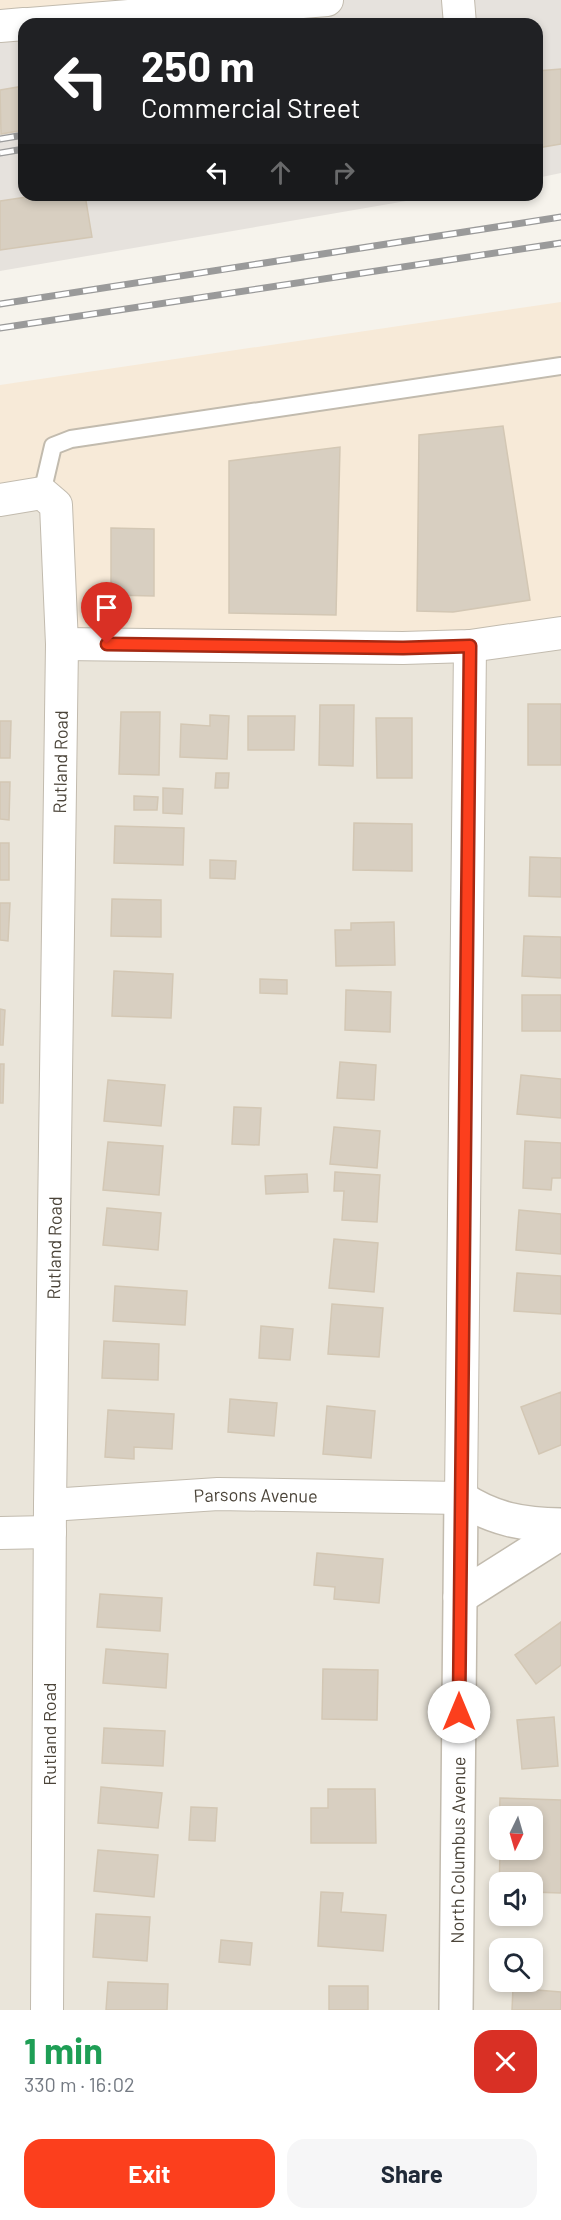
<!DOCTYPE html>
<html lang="en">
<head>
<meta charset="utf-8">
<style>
  :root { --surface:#fff; --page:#f6f6f7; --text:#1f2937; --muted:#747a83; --accent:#fc3f1d }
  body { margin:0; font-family:Barlow,sans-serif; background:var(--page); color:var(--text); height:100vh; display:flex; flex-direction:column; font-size:22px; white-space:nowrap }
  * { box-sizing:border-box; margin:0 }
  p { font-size:20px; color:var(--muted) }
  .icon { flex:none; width:33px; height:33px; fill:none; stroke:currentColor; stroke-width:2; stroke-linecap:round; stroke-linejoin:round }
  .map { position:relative; height:2010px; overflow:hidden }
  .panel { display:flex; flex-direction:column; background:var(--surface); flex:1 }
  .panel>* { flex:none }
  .banner { position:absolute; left:18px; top:18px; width:525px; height:183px; border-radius:18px; box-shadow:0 3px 9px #0003; background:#202124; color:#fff; overflow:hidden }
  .needle { width:39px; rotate:185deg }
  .buttons { position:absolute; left:489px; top:1806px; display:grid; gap:12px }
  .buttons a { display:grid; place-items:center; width:54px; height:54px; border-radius:12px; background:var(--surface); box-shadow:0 3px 9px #0003; font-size:30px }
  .pin { position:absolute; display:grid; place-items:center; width:51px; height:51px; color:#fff; margin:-62px -26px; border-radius:50% 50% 50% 0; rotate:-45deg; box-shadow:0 0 6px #0007 }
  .pin .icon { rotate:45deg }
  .me { position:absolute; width:66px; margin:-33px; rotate:0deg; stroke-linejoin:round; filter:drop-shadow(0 0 4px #0008) }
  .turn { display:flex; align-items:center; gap:21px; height:126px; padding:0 24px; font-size:27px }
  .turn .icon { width:78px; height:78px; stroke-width:2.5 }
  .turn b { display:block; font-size:42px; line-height:51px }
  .lanes { display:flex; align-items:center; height:57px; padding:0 24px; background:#0003; justify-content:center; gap:30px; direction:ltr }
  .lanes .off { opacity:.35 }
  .round { display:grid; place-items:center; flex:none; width:63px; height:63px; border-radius:18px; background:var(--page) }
  .head { display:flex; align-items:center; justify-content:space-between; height:102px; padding:0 24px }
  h1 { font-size:36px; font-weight:700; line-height:45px; color:#1e9e55 }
  .primary-button { display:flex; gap:12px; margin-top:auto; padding:12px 24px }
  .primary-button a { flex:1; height:69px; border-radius:18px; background:var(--accent); color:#fff; font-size:24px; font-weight:700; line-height:69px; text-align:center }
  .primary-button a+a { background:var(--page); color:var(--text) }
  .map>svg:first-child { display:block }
  .residential { fill:#eae5da; fill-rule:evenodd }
  .commercial { fill:#f7ead8 }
  .industrial { fill:#e6e2dd }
  .building { fill:#d8cfc1; stroke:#d3c7b4; stroke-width:1.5 }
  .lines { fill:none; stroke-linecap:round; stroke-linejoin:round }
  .service-casing { stroke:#c2bbae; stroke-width:20 }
  .minor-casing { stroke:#c2bbae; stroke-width:34 }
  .tertiary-casing { stroke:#c2bbae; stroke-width:36 }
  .service { stroke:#fff; stroke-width:16 }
  .minor { stroke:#fff; stroke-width:32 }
  .tertiary { stroke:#fff; stroke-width:33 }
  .rail-casing { stroke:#9a9a9a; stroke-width:7 }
  .rail { stroke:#fff; stroke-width:4.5; stroke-dasharray:14; stroke-linecap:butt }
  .route-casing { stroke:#a42913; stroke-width:15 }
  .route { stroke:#fc3f1d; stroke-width:10 }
  .labels { text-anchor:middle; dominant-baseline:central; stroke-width:6; stroke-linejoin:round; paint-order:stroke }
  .street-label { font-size:18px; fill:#4b4439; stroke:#fff }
</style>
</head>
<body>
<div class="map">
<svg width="561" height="2010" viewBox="0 0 561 2010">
  <rect width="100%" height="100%" fill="#f6f3ec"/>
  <path class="residential" d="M0,508L45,512L561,636V2010H0ZM500,1816H532V1850H500ZM500,1882H532V1916H500ZM500,1948H532V1982H500Z"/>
  <path class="commercial" d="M0,0H197L0,17Z
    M561,302V636L60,640L45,512L0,508V385Z"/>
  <path class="industrial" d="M197,0H561V173L537,178V24H24V195H441L0,271V17Z"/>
  <path class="building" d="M561,69V144L537,148V71Z
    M24,86V130L1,134L0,90Z
    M40,195H85L92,237L0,250V201Z
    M503,426L530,600L453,612L417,611L419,435Z
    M340,447L336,615L229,613V461Z
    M111,528L154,529V596L111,595Z
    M528,704H561V765H528Z
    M320,705H354L353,766L319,765Z
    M121,712H160L159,775L119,774Z
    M210,715L229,716L227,759L180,757L181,724L210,726Z
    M248,716H295L294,750H248Z
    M376,718H412V778H377Z
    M0,721H11L10,758H0Z
    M216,773H229L228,788H215Z
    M0,782H10L9,820L0,819Z
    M163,788L183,789L182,814L163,813Z
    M134,796L158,797L157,810H134Z
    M354,823L412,824V871L353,870Z
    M115,826L184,828L183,865L114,863Z
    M0,843H9V880H0Z
    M530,857L561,858V897L529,896Z
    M210,860L236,861L235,879L210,878Z
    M112,899L161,900V937L111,936Z
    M0,903H10L8,941L0,940Z
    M394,922L395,965L336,966L335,930H351V923Z
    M524,936L561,937V978L522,976Z
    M114,971L173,974L171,1018L112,1016Z
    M260,979L287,980V994L260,993Z
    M346,990L391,992L390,1032L345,1030Z
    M522,995H561V1031H522Z
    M0,1009L5,1010L3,1045H0Z
    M340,1062L376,1065L374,1100L337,1098Z
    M0,1064H4L3,1103H0Z
    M521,1075L561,1079V1118L517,1114Z
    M108,1080L165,1085L161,1126L104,1121Z
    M234,1107L261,1108L259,1145L232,1144Z
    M334,1127L380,1131L377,1168L330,1164Z
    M525,1141L561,1143V1178H552L551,1190L523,1188Z
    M108,1142L163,1146L159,1195L103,1190Z
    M335,1172L380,1175L377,1222L342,1220L344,1191H334Z
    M307,1174L308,1192L266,1194L265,1176Z
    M107,1208L161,1213L158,1250L103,1245Z
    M519,1210L561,1214V1254L516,1250Z
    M334,1239L378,1243L374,1292L329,1288Z
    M517,1273L561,1276V1314L514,1311Z
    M115,1286L187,1291L185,1325L113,1321Z
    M332,1304L383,1308L379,1357L328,1354Z
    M261,1326L293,1329L290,1360L259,1358Z
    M104,1341L159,1344L158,1380L102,1378Z
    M561,1392V1445L539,1454L521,1407Z
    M230,1399L277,1403L274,1436L228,1432Z
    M327,1406L375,1411L371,1458L323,1454Z
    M108,1410L174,1414L172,1449L134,1447V1459L105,1457Z
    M317,1553L383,1559L379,1603L334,1599L335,1587L314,1585Z
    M100,1594L162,1598L160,1631L97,1627Z
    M561,1622V1665L536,1684L515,1655Z
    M106,1649L168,1654L166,1688L103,1683Z
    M323,1669L378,1670L377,1720L322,1719Z
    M554,1717L558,1766L522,1769L517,1720Z
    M104,1728L165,1731L163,1766L102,1763Z
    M101,1787L162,1793L158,1828L98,1823Z
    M328,1789H375L376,1843H311V1808H328Z
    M500,1798L561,1800V1893L532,1892V1882H500L499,1891L500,1854H523V1850H532V1816H500L499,1837Z
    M191,1807L217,1808L215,1841L189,1840Z
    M98,1850L158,1855L154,1897L94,1891Z
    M321,1892L343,1893L341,1912L386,1915L383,1951L318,1946Z
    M96,1914L150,1917L147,1961L93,1957Z
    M221,1940L252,1943L250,1965L219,1962Z
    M108,1982L168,1984L167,2010H106Z
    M329,1986H368V2010H329Z
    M513,1988L561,1992V2010H512Z"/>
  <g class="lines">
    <defs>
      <path id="service" d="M42,493L53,446L71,439L561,366"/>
      <g id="minor">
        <path d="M458,0L460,24"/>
        <path d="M29,24L327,0"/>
        <path d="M0,26L24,24"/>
        <path d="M0,500L42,493L56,505L62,644L50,1505L47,2010"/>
        <path d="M62,644L403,648L470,646L561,633"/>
        <path id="s1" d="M50,1505L218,1494L461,1498L470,646"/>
        <path d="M0,1533L50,1532"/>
      </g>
      <g id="tertiary">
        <path d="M461,1498C492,1519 524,1525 561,1525"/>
        <path d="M460,1597L561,1533"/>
        <path id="s2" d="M456,2010L461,1498"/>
      </g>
    </defs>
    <use href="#service" class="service-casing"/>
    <use href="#minor" class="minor-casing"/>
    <use href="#tertiary" class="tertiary-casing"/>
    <use href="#service" class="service"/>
    <use href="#minor" class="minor"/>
    <use href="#tertiary" class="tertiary"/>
    <defs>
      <path id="rail" d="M0,139L24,135
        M0,153L24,149
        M0,304L561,217
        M0,328L561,243"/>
    </defs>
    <use href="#rail" class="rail-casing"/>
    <use href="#rail" class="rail"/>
  </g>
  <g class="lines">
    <defs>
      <path id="route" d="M107,644L403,648L470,646L459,1712"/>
    </defs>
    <use href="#route" class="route-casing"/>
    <use href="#route" class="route"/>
  </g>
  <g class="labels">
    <g class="street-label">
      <text transform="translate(60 762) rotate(-89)">Rutland Road</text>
      <text transform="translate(54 1248) rotate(-89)">Rutland Road</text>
      <text stroke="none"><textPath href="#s1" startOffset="206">Parsons Avenue</textPath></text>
      <text transform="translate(49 1734) rotate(-90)">Rutland Road</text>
      <text stroke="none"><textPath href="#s2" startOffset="160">North Columbus Avenue</textPath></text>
    </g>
  </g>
</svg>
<div class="buttons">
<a><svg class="needle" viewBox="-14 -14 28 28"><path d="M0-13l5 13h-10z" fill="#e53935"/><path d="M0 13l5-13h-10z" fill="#747a83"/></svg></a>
<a><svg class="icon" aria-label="sound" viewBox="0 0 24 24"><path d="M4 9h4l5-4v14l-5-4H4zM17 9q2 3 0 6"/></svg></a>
<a><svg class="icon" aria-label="search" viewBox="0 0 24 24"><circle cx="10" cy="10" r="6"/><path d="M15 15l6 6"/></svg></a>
</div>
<div class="pin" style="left:107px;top:644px;background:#d93025"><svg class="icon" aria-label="arrive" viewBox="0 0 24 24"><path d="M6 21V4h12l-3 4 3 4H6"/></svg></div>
<svg class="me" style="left:459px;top:1712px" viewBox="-20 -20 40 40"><circle r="19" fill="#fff"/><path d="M0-13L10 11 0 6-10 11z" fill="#fc3f1d"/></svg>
<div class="banner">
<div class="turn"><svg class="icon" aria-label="left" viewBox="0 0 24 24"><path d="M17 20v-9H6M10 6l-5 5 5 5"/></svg><div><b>250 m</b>Commercial Street</div></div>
<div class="lanes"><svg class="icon" aria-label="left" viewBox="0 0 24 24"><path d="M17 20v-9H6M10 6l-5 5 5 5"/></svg><svg class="icon off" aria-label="ahead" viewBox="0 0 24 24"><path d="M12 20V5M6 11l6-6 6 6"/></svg><svg class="icon off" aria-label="right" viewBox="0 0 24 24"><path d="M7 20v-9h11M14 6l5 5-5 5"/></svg></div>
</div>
</div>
<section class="panel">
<div class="head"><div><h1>1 min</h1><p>330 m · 16:02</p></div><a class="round" style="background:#d93025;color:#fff"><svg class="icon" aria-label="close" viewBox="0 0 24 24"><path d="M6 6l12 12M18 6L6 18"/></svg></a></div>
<div class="primary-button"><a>Exit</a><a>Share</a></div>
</section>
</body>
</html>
